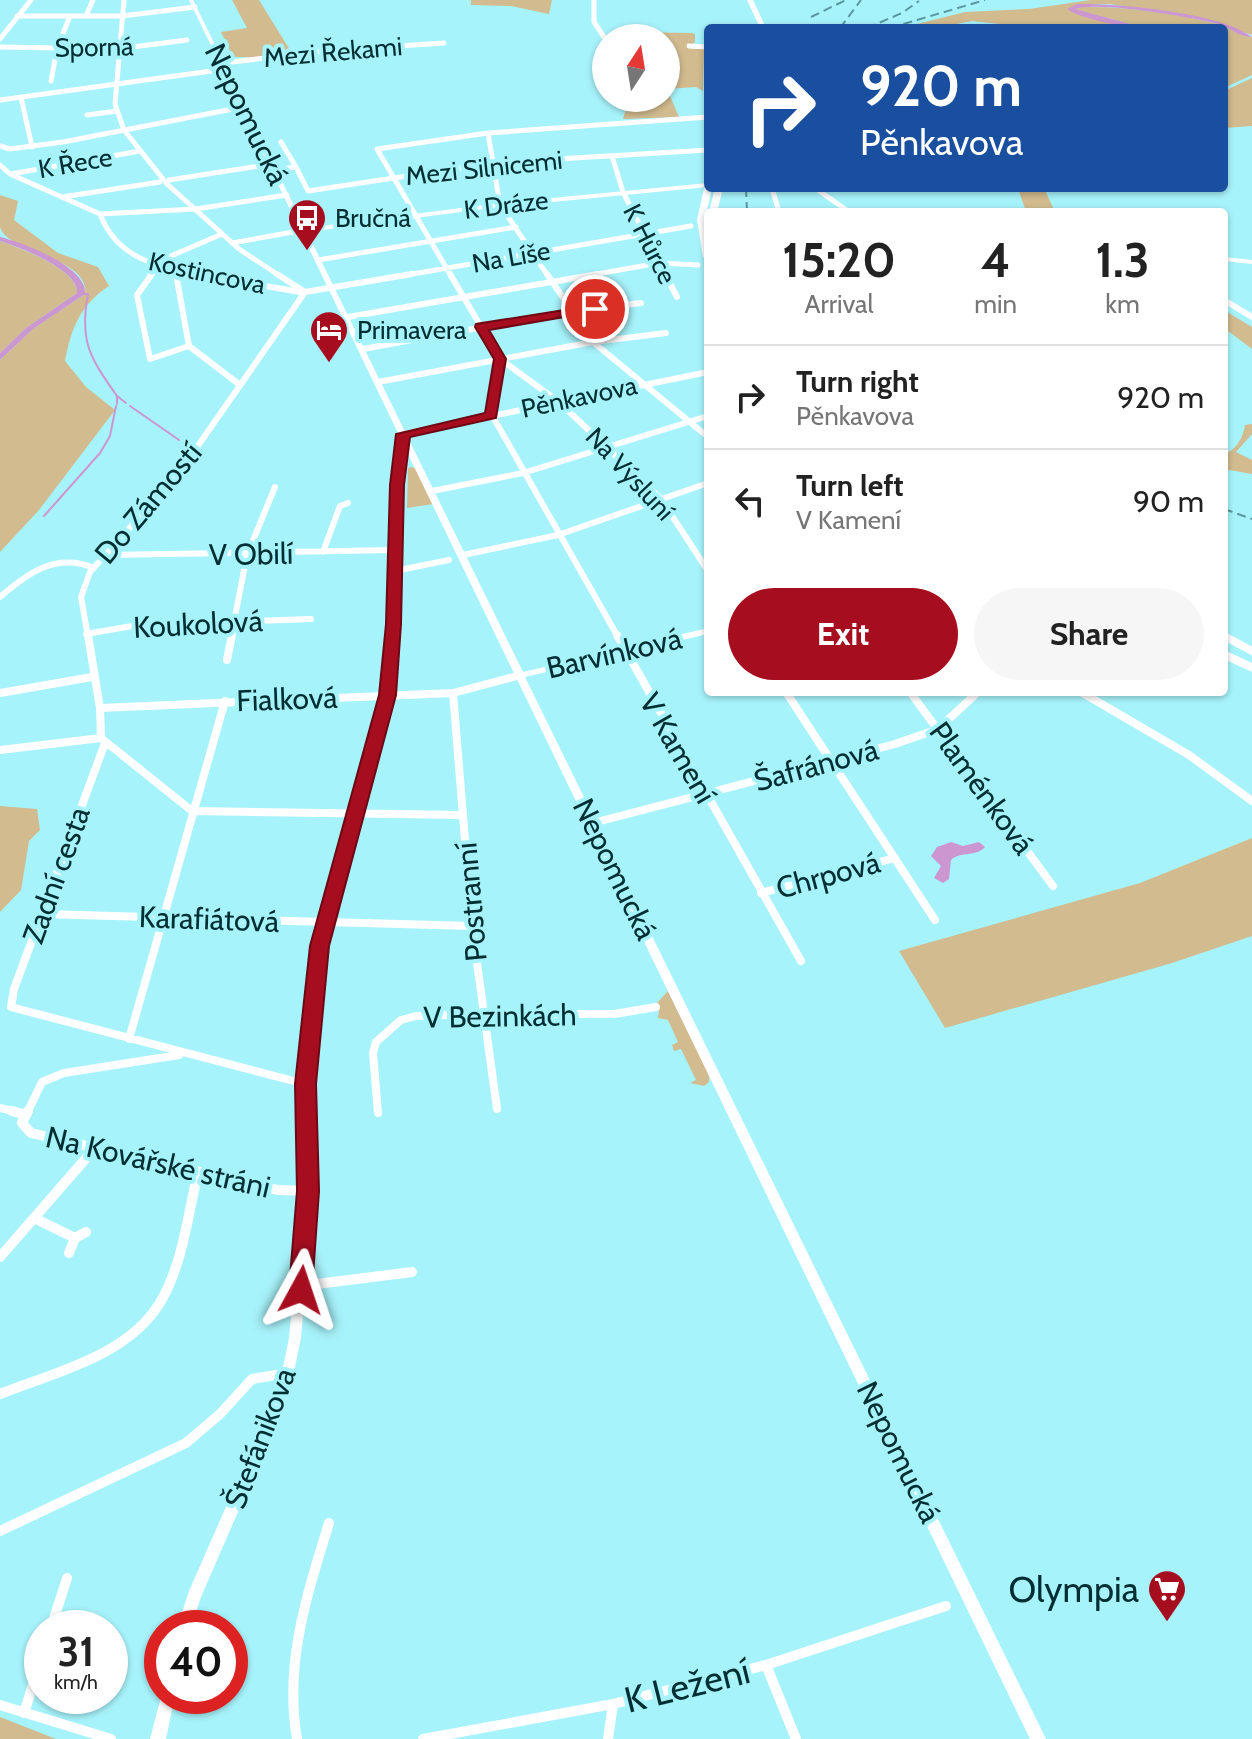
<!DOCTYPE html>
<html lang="en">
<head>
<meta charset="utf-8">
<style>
  :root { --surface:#fff; --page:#f6f6f6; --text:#222; --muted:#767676; --line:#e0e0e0; --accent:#a60e20 }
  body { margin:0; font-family:Cabin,sans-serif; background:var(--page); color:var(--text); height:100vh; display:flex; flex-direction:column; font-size:30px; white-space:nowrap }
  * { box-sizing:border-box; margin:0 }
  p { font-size:26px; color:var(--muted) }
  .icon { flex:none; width:44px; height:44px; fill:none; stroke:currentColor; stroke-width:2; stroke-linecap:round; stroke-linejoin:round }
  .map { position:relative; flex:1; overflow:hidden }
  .sheet { position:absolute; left:704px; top:208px; width:524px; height:488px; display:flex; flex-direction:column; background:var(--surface); border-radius:8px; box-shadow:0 2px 6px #0004 }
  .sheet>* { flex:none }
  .guide { position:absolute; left:704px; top:24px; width:524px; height:168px; border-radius:8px; box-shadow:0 2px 6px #0004; background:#1a4fa0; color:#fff; overflow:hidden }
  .needle { width:52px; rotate:12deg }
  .controls { position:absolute; left:592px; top:24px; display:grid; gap:16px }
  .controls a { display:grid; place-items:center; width:88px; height:88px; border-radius:50%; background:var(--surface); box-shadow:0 2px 6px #0004; font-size:40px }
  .speed { position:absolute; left:24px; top:1610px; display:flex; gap:16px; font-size:40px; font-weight:700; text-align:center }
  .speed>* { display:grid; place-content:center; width:104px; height:104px; border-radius:50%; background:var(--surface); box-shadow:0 2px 6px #0004; line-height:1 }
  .speed small { font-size:20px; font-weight:400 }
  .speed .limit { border:12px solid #d22; background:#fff; color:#111 }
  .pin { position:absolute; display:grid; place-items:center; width:68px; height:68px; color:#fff; margin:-34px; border:4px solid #fff; border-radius:50%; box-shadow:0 2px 8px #0007 }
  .me { position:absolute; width:88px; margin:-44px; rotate:5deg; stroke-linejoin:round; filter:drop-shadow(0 0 6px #0008) }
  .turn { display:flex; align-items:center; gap:28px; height:168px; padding:0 24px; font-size:36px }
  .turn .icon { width:104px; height:104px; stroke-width:2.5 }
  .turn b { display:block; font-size:56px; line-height:68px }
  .eta { display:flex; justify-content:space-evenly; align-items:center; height:136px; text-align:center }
  .eta b { font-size:48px; font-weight:800; line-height:56px }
  .action { display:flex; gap:16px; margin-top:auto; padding:16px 24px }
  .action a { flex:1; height:92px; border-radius:48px; background:var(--accent); color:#fff; font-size:32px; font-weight:800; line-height:92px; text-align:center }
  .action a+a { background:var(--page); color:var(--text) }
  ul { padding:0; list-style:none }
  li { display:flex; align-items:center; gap:24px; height:104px; padding:0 24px; border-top:2px solid var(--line) }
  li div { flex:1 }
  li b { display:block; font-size:30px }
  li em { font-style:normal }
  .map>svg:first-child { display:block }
  .green { fill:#d1bb8f }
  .water { fill:#cc97d0 }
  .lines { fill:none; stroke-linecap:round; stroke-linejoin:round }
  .stream { stroke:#cc97d0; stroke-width:2 }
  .minor-far3 { stroke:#fff; stroke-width:5 }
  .minor-far2 { stroke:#fff; stroke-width:6 }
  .minor-far1 { stroke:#fff; stroke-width:8 }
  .minor { stroke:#fff; stroke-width:10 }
  .tertiary { fill:#fff; fill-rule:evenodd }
  .primary { fill:#fff; fill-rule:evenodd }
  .trunk { fill:#fff; fill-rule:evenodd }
  .rail { stroke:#5a999f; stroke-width:2; stroke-dasharray:9 5; stroke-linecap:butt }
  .route { fill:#a60e20; stroke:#6c0915; stroke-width:2 }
  .labels { text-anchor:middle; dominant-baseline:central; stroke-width:8; stroke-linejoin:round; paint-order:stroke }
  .far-street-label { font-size:26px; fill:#002f33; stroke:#a7f3fb }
  .far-poi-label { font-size:26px; fill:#002f33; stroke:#a7f3fb; text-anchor:start }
  .street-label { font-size:30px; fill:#002f33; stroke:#a7f3fb }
  .near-poi-label { font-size:36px; fill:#002f33; stroke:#a7f3fb; text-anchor:end }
  .near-street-label { font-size:36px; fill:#002f33; stroke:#a7f3fb }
</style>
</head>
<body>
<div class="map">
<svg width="1252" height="1739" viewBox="0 0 1252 1739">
  <rect width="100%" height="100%" fill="#a7f3fb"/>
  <path class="green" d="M232,0H259L293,55L249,60L247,57H233L221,32L247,28Z
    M471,0H552L549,14L511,6L471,5Z
    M1091,0H1252V35L1203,18L1110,4H1096L1067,9L1135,28H1037L972,21L936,28H901L965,12L1029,9Z
    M1081,7C1124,6 1176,13 1218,24C1231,28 1238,36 1252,37V75L1224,88V28H1145L1074,9Z
    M635,32L692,33L695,34V42L687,48L704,49L703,91L696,87L667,89L679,117L623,119L629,98H666V38H634Z
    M1252,78V126L1224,128V91Z
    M1018,188H1044L1055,212H1026Z
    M0,195L18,201L14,220L58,253L98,267L109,286C80,305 71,329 65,361L86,387L115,410L39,510L0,552V360L33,329L85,294C90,257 7,253 0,227C0,218 0,204 0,195Z
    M0,241C20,248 78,269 77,293L26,328L0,353Z
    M1224,310L1252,327V349L1224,328Z
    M1252,424V434L1236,452L1252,460V474L1224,469V454C1237,450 1243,437 1245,425Z
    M412,467L416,469L433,504L407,508L408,468Z
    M0,806L37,809L40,830L29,841L21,890L0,912Z
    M1252,838V936L1172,963L945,1028L899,951L1140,883Z
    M668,991L709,1074V1082L704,1086L690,1083L696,1080L681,1049L674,1051L672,1045L678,1042L668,1020L658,1018L659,1010L656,1004Z
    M0,1717L56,1739H0Z"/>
  <path class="water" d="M1077,4C1119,3 1222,13 1252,37C1238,37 1231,28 1218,24C1191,17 1098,1 1075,9L1145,28C1127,28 1081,19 1067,9Z
    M0,237C22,242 88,267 85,294L33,329L0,360V353L26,328L77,293C79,270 20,247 0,241Z
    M951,842L963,846L979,842L985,847C976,857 961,851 951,860L949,879L943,883L934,878L941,866L931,856L937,847Z"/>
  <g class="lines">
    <path class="stream" d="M84,294H88C79,341 90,358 117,396V404
      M117,396L126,403
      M130,406L179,440
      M44,516L100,453L110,436L116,406"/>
    <path class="minor-far3" d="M124,0L115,104L124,130L163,179
      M594,0V22L606,40
      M17,16H122L195,7
      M86,16L93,0
      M0,39L31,0
      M689,46L708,47
      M0,47L117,49L187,40
      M223,63L325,51L444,43
      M51,81L57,49L70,16
      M21,97L32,147
      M0,100L226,69
      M87,115L117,111
      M488,133L500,205L548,276
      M281,142L296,167
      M0,146L10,149L63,142L243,107
      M612,156L623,192L666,276
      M0,165L10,174L100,214C119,263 163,267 209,276
      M275,170L296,167L308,191L493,163L708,150
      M11,174L140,151
      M169,180L272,164
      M166,183L239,249L280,276
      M772,188L779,212
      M815,188L848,211
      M62,197L160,182
      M100,214L196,209L287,195
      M232,243L304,230
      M318,260L516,227
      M149,265L150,276
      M150,265L222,234
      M175,270L176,276
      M401,276L691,226
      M451,276L377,149L488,133L708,117
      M586,276L659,263L698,265"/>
    <path class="minor-far2" d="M152,274L137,295L150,359L189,346
      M176,274L189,346L240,385
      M197,274L300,292
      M277,274L305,292L412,274
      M450,274L500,359L559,402L661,499L708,571
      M547,274L593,342L708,437
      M665,274L677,297
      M1224,300L1252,317
      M348,317L598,274
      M363,349L572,311L641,303
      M500,359L492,415L618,637
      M378,382L593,342L666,333
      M403,434L708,372
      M432,491L523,473L708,416
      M323,552L340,506L348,503
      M107,555L395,550
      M463,555L558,535L708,483
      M395,571L449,560
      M0,597C28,573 56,552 94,568
      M86,634L138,625L311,619
      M88,637L81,597L90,572L179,473L305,292
      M231,637L247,555L275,487"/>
    <path class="minor-far1" d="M88,635L100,708L101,738L192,811L463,815
      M617,635L801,961
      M1224,636L1252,651
      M227,660L232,635
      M786,692L935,920
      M910,692L1053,886
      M1081,692L1189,755L1252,801
      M0,693L92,677
      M453,693L472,926L497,1109
      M100,708L453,693L521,675
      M105,743L14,989L11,1007L305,1084
      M0,750L101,738
      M593,823L895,744L938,729L978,692
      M761,893L895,858
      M42,914L472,926
      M129,1039L225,701
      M0,1108L20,1113
      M27,1113L42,1082L64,1073L179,1055
      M378,1113L373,1053L376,1042L401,1020L416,1016L482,1014H614L656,1007"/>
    <path class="minor" d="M12,1111L26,1115
      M28,1111L22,1123L31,1133L278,1190L308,1191
      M34,1218L75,1238
      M69,1253L75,1238L86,1232
      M0,1257L95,1148
      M301,1286L412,1272
      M0,1394C55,1372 129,1356 161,1301C183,1263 188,1214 198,1172
      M0,1531L186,1443L220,1414L252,1379L288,1373
      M51,1628L67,1578
      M766,1665L796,1739
      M0,1705L111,1739
      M24,1713L42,1656
      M297,1739C284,1663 307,1595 329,1523
      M423,1739L613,1704L766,1665L946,1606
      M608,1739L613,1704"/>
    <path class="tertiary" d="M189,0H193L305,228L500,203L708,183V187L500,207L307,232L523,672L708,628V634L525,677L1046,1739H1030L405,448L401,485L395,674L324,946L311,1084L314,1191L301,1338L291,1386L285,1404L201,1597L191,1628H177L189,1591L279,1386L289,1338L302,1191L299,1084L314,946L387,674L393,485L399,435Z
      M1224,257L1252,260V264L1224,261Z
      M162,1693V1696H175L166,1739H150Z"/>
    <path class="primary" d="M747,0H753L766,28H760Z"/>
    <path class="trunk" d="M708,185V188H712L705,220L708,260L703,257L697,220L704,188Z
      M715,188H723L717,212H709Z
      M1224,650L1252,663V672L1224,659Z"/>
    <path class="rail" d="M811,17L846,0
      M840,28L861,0
      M867,28L902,13L919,1
      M890,28L985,0
      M746,188L747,212
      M1224,509L1252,519"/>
  </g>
  <path class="route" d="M595,305L601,309L599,311L489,330L506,359L496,418L410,437L404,485L401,624L396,695L329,946L316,1084L319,1191L312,1290L309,1297L301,1300L293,1297L289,1290L297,1191L295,1084L310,946L379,695L386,624L390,485L396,434L485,413L494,359L475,327L476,324Z"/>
  <defs>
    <symbol id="bus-pin" viewBox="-11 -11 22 30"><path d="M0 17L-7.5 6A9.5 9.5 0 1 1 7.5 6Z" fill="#a60e20" stroke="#a7f3fb"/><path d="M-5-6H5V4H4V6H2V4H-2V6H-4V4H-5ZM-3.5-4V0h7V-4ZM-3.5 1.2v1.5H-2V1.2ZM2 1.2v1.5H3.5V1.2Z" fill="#fff"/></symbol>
    <symbol id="hotel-pin" viewBox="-11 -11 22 30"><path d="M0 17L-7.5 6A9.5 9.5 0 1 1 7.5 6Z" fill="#a60e20" stroke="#a7f3fb"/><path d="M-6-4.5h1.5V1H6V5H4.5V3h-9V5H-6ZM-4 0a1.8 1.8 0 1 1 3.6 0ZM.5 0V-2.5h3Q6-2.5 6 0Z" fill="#fff"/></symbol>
    <symbol id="supermarket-pin" viewBox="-11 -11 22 30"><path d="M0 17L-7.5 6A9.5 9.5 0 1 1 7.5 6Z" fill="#a60e20" stroke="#a7f3fb"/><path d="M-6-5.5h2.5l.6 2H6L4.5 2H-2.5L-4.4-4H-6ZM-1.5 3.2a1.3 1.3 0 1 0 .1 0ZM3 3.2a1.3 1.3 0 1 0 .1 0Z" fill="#fff"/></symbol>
  </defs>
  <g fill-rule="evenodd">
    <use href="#bus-pin" x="285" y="196" width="44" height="60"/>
    <use href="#hotel-pin" x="307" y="308" width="44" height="60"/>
    <use href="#supermarket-pin" x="1145" y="1567" width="44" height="60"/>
  </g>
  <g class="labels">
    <g class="far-street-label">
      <text transform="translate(94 47) rotate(-1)">Sporná</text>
      <text transform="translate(333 52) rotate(-5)">Mezi Řekami</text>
      <text transform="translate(75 163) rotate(-10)">K Řece</text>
      <text transform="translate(484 168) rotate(-6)">Mezi Silnicemi</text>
      <text transform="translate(506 205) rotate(-7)">K Dráze</text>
      <text transform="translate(650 244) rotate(63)">K Hůrce</text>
      <text transform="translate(511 257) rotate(-10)">Na Líše</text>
      <text transform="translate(207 273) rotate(12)">Kostincova</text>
      <text transform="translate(579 397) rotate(-12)">Pěnkavova</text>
      <text transform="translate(630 474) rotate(47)">Na Výsluní</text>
    </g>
    <g class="far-poi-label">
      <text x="335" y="218">Bručná</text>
      <text x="357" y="330">Primavera</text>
    </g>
    <g class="street-label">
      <text transform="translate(247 114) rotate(64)">Nepomucká</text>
      <text transform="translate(148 503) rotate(-50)">Do Zámostí</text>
      <text transform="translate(251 554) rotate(-1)">V Obilí</text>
      <text transform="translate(198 624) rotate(-3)">Koukolová</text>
      <text transform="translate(614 653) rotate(-13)">Barvínková</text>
      <text transform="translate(287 699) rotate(-2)">Fialková</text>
      <text transform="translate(678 748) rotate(60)">V Kamení</text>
      <text transform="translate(816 765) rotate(-15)">Šafránová</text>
      <text transform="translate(982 788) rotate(54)">Plaménková</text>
      <text transform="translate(615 869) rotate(64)">Nepomucká</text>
      <text transform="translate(56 875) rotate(-70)">Zadní cesta</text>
      <text transform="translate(828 875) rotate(-15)">Chrpová</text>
      <text transform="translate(471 902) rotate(-95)">Postranní</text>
      <text transform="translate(209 919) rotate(2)">Karafiátová</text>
      <text transform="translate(500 1016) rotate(-1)">V Bezinkách</text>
      <text transform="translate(158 1162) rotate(13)">Na Kovářské stráni</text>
      <text transform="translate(260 1438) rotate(-69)">Štefánikova</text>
      <text transform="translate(899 1452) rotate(64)">Nepomucká</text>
    </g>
    <g class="near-poi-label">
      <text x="1139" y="1589">Olympia</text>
    </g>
    <g class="near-street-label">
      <text transform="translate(687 1685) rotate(-14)">K Ležení</text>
    </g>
  </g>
</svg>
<div class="controls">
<a><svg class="needle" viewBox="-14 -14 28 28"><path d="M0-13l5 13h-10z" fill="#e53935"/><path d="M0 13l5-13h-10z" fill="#767676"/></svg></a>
</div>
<div class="speed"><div>31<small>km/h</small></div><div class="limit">40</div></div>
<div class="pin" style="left:595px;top:309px;background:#d93025"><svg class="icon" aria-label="arrive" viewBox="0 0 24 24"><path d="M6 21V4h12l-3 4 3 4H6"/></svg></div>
<svg class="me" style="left:301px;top:1290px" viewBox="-20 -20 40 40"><path d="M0-17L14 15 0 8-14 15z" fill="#a60e20" stroke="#fff" stroke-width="4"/></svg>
<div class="guide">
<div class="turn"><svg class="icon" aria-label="right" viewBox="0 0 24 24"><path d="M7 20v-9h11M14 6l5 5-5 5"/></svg><div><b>920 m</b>Pěnkavova</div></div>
</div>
<section class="sheet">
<div class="eta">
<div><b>15:20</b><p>Arrival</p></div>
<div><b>4</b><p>min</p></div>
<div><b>1.3</b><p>km</p></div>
</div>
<ul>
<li><svg class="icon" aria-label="right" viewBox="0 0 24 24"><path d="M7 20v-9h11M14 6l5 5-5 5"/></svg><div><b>Turn right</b><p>Pěnkavova</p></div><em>920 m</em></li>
<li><svg class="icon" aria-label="left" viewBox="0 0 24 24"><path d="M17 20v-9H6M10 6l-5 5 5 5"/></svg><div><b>Turn left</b><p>V Kamení</p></div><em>90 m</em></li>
</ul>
<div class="action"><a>Exit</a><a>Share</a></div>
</section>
</div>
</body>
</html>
